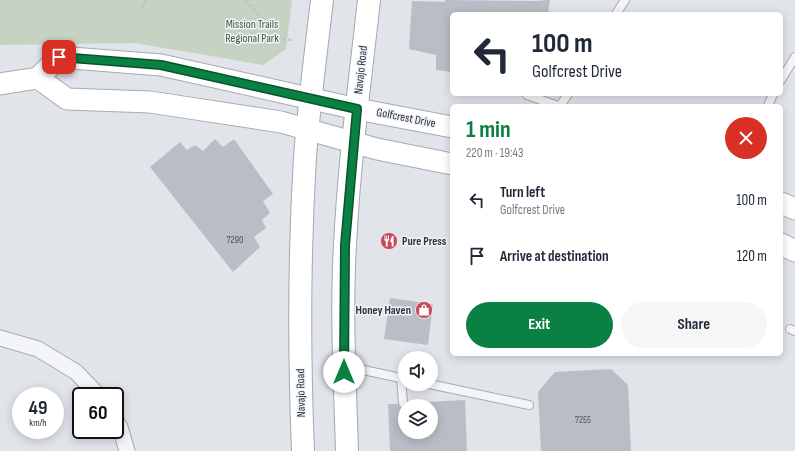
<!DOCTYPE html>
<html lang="en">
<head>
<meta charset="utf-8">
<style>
  :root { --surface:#fff; --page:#f6f6f7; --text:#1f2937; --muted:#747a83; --accent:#0b8043 }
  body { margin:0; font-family:"Sofia Sans Condensed",sans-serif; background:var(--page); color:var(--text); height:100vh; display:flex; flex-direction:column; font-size:15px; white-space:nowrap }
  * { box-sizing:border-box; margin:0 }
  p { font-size:13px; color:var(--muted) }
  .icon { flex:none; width:22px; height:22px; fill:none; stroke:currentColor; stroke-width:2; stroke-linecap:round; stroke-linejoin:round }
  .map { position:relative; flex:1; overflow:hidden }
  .side { position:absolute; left:450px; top:104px; width:333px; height:252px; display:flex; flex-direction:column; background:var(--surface); border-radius:6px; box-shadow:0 2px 10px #0003 }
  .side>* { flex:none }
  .top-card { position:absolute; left:450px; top:12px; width:333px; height:84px; border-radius:6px; box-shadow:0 2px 10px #0003; background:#fff; color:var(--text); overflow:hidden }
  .fabs { position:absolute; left:398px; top:351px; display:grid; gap:8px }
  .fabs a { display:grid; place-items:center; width:40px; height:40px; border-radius:50%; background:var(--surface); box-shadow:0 2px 10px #0003; font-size:20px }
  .speed { position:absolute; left:12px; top:387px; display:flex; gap:8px; font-size:20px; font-weight:700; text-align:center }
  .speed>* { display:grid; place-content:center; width:52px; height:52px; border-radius:50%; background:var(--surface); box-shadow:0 2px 10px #0003; line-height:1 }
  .speed small { font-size:10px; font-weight:400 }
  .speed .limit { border:2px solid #111; border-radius:6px; background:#fff; color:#111 }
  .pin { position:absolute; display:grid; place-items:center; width:34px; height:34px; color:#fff; margin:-17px; border-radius:8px; box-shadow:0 2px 6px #0006 }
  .me { position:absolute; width:44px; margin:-22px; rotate:0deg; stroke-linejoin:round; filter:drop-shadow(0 0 3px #0008) }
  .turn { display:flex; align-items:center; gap:14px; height:84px; padding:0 16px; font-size:18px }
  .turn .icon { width:52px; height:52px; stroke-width:2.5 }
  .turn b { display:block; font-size:28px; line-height:34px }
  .round { display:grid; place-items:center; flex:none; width:42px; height:42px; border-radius:21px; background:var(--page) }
  .summary { display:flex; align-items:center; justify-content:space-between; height:68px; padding:0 16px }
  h1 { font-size:24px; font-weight:700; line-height:30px; color:var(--accent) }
  .action { display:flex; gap:8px; margin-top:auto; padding:8px 16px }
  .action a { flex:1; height:46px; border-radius:24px; background:var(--accent); color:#fff; font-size:16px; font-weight:700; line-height:46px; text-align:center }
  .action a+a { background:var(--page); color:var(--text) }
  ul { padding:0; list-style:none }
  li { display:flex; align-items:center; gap:12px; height:56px; padding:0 16px }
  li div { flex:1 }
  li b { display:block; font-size:15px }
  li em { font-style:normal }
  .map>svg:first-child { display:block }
  .green { fill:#c6d3c3 }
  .building { fill:#b9bdc6 }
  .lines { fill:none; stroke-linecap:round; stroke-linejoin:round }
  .lane-casing { stroke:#a6abb3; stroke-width:10 }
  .street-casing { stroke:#a6abb3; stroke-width:17 }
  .secondary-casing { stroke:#a6abb3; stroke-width:23 }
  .primary-casing { stroke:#a1a8b4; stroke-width:24 }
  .path { stroke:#bfc2c8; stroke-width:2.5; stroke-dasharray:3 3; stroke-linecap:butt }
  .lane { stroke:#f4f5f8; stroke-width:8 }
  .street { stroke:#f4f5f8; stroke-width:15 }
  .secondary { stroke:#fff; stroke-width:21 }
  .primary { stroke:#fff; stroke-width:22 }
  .route-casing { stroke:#07532c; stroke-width:10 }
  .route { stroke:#0b8043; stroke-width:7 }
  .labels { text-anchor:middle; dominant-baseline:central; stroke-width:3; stroke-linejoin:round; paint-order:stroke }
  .number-label { font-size:10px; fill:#4e5562 }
  .park-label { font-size:12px; fill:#3e5b38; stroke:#f1f3f7 }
  .street-label { font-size:12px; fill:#2a3240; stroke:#f1f3f7 }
  .poi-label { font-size:12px; font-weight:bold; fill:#2a3240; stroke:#f1f3f7; text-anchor:start }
</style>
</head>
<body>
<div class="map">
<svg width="795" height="451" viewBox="0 0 795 451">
  <rect width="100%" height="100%" fill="#e1e4e9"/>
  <path class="green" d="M0,0H292L286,49L263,65L135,43L0,45Z"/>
  <path class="building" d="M445,0L535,1L550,0L548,14H452V72L436,70V55L409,49L412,1L445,2Z
    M215,139L223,147L234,139L273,194L263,201L270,213L262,220L266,228L254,237L260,247L233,272L150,167L180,142L187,150L195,145L203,151Z
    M390,298L433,304L428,345L384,339Z
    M611,369L628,385L631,451H541L538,392L555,372Z
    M465,400L467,451H390L388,404H398L400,408H405V432H431V406H407L408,403Z"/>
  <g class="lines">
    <defs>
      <path id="lane" d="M616,14L625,0
        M781,80L795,57
        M527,95L558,106
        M560,106L568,94
        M768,106L773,94
        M790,329L795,331
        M345,366L405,379
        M401,378L403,403
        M429,384L529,405"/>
      <path id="street" d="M0,338L38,349L76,372L99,396
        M115,420L120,427L127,451"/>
      <path id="secondary" d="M38,78L67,99L150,102L281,122L377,149L452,164
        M0,84L38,78L59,57L161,65L357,109L452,127
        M781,203L795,209
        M781,244L795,251"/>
      <path id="primary" d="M303,451C299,353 299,255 305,157C309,104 316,52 322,0
        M347,451C345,383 341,313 345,245C349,163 360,81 369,0"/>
    </defs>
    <use href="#lane" class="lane-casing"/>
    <use href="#street" class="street-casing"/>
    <use href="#secondary" class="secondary-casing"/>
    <use href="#primary" class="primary-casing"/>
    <path class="path" d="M245,0L282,39L291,40
      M142,8L145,0"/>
    <use href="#lane" class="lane"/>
    <use href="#street" class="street"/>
    <use href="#secondary" class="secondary"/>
    <use href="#primary" class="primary"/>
  </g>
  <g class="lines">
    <defs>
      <path id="route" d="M59,57L161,65L357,109L345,245L344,372"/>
    </defs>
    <use href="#route" class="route-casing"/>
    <use href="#route" class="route"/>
  </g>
  <defs>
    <symbol id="restaurant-disc" viewBox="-11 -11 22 22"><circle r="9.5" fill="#c84d5b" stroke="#f1f3f7"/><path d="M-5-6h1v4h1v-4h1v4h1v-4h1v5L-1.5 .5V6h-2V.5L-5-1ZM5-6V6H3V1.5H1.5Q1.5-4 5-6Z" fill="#fff"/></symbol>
    <symbol id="shop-disc" viewBox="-11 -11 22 22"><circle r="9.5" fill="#c84d5b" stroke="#f1f3f7"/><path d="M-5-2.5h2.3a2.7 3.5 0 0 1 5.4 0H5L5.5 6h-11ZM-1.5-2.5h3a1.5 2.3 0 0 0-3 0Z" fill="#fff"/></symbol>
  </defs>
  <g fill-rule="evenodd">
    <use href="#restaurant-disc" x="379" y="231" width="20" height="20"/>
    <use href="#shop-disc" x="414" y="300" width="20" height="20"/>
  </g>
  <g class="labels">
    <g class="number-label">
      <text x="235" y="240">7290</text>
      <text x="583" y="420">7255</text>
    </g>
    <g class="park-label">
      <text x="252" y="24">Mission Trails<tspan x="252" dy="14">Regional Park</tspan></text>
    </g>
    <g class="street-label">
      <text transform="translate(361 70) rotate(-84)">Navajo Road</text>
      <text transform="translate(406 118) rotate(11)">Golfcrest Drive</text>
      <text transform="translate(301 393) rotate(-91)">Navajo Road</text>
    </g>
    <g class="poi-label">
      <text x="402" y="241">Pure Press</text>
      <text x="411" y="310" text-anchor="end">Honey Haven</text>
    </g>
  </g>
</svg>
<div class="fabs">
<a><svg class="icon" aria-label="sound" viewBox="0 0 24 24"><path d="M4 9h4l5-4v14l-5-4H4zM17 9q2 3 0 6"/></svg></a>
<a><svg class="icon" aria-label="layers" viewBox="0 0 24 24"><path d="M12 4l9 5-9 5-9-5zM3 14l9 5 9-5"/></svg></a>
</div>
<div class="speed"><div>49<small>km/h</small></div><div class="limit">60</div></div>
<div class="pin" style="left:59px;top:57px;background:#d93025"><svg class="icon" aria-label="arrive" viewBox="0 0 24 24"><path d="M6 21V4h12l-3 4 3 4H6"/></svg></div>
<svg class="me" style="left:344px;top:372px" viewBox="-20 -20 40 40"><circle r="19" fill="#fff"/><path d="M0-13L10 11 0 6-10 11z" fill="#0b8043"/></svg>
<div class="top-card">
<div class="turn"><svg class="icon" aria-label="left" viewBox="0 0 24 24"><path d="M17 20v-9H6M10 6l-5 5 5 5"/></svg><div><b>100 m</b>Golfcrest Drive</div></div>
</div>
<section class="side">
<div class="summary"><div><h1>1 min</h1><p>220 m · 19:43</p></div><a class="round" style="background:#d93025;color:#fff"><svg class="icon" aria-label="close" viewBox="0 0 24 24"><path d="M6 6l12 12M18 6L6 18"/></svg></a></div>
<ul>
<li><svg class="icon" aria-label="left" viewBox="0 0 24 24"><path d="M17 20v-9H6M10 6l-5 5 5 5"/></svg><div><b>Turn left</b><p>Golfcrest Drive</p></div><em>100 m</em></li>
<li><svg class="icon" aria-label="arrive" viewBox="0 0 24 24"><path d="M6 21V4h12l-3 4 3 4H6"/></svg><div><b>Arrive at destination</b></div><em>120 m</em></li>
</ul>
<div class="action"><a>Exit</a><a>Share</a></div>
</section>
</div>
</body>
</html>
